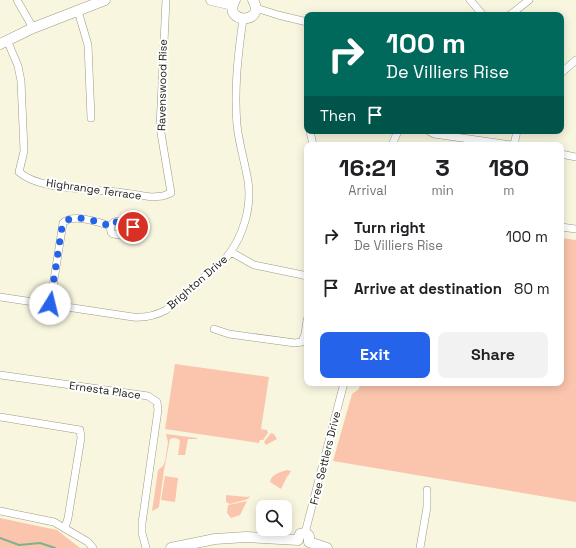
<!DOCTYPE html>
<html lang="en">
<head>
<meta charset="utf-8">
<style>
  :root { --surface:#fff; --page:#f2f2f2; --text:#202124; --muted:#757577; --accent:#2563eb }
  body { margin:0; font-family:"Space Grotesk",sans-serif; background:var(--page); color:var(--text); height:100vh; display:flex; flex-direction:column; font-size:15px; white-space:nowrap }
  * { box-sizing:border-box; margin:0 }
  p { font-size:13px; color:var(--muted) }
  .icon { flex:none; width:22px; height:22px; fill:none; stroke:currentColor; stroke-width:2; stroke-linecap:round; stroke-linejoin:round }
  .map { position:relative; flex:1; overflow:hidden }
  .sheet { position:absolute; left:304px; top:142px; width:260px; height:244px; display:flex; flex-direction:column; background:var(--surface); border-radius:8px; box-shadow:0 2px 10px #0003 }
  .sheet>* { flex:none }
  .top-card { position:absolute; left:304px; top:12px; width:260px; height:122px; border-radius:8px; box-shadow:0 2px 10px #0003; background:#00695c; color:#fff; overflow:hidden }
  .fabs { position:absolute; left:256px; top:500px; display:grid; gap:8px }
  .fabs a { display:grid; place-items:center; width:36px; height:36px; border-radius:8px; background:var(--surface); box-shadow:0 2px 10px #0003; font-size:20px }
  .pin { position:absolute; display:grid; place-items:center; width:34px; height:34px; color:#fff; margin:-17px; border:2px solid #fff; border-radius:50%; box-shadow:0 1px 4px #0007 }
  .me { position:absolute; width:44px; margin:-22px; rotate:9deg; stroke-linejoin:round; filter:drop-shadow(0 0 3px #0008) }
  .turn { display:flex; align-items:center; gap:14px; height:84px; padding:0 16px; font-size:18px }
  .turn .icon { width:52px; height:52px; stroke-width:2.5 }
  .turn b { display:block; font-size:28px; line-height:34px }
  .then { display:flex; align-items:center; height:38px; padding:0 16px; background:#0003; gap:8px; font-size:15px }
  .eta { display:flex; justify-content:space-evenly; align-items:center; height:68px; text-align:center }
  .eta b { font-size:24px; font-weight:700; line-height:28px }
  .primary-button { display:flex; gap:8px; margin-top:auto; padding:8px 16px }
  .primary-button a { flex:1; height:46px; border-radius:8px; background:var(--accent); color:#fff; font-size:16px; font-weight:700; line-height:46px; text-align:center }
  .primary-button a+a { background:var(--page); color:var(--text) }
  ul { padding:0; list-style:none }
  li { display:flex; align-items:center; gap:12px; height:52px; padding:0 16px }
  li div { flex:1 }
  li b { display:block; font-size:15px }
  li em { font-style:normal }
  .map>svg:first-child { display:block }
  .green { fill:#fbc5ad }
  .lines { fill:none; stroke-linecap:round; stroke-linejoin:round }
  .stream { stroke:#7eb18f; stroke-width:2 }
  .street-casing { stroke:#9d9a86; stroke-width:8 }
  .secondary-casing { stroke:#9d9a86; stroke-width:11 }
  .street { stroke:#fff; stroke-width:7 }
  .secondary { stroke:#fff; stroke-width:10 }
  .route { stroke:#2563eb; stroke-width:7; stroke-dasharray:0 12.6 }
  .labels { text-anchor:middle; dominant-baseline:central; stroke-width:4; stroke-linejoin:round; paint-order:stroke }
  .street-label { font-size:11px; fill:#1a1912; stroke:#fff }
</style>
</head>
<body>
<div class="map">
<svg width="576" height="548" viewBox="0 0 576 548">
  <rect width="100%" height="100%" fill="#f9f6e0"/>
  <path class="green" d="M561,238L576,240V502L333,461L352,394L359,389L360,383H561Z
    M175,364L269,377L261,429L267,430L268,433L263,440H260L259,443L165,429Z
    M271,433L274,434L277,439L266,445L264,442Z
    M166,434L197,438V439H188L185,455H178L180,441C178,438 174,437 170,439L164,470L159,507L158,508L152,511L158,470L163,466L165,461L168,442Z
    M287,470L291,471L288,476L286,477H287L281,489L270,482C271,474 281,472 287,470Z
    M165,476L178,478L175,502L161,500Z
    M226,495L247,497L250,496L248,499L230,504L226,502Z
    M247,501L240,515L231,518L227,513L228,505Z
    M0,518L57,530L80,548H0Z"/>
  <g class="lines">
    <path class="stream" d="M0,538L19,545L40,543L55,548"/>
    <defs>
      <path id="street" d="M17,0L33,28
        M470,0L483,15
        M256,8L278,15L307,22
        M78,11L88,45L91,118
        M510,15L529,0
        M7,40L18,66L21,81L24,151L19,172C38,189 81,188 106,191C122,192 137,195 152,197L163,196L171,193L160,127L166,0
        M561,73L576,60
        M310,131L313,145
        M429,131L434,134L512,145
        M392,145L398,131
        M514,145L517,131
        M561,154L576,157
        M117,221L130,223L133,227L131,234L127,236L113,234L111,232L110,226L114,222Z
        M561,227L576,229
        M231,252L254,265L303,275L307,277
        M0,297L133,317C146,318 155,316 166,310L226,258C243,237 252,208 248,181C245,163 239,144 237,125C234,89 238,54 243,19
        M50,305L63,223C72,213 99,222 110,226
        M214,329L229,334L295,343L302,342L305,334L307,320
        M0,375L148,396L157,402L158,410L142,523V533L146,548
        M0,417L80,430L81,438L68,518L65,528
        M0,511L54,522L88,542L93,548
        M305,533L344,383
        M420,548L427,507V490"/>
      <path id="secondary" d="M211,0L233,5
        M235,0C221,24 267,25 253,0
        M0,44L33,28L105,0
        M298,540L300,534L306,533L309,536V542
        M309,542L327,548
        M171,548L215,539L246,537L298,540"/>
    </defs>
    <use href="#street" class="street-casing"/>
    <use href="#secondary" class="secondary-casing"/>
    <use href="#street" class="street"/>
    <use href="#secondary" class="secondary"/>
  </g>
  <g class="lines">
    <path class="route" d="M50,304L62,227C67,210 99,222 110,226L114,222H121L130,223L133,227"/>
  </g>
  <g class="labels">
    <g class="street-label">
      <text transform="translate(162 85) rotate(-89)">Ravenswood Rise</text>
      <text transform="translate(94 189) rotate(8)">Highrange Terrace</text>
      <text transform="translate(197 282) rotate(-41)">Brighton Drive</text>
      <text transform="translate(105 390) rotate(8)">Ernesta Place</text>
      <text transform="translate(325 458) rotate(-76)">Free Settlers Drive</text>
    </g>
  </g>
</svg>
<div class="fabs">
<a><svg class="icon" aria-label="search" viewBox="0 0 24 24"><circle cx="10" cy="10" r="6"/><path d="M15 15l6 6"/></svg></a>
</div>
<div class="pin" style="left:133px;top:227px;background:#d93025"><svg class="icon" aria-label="arrive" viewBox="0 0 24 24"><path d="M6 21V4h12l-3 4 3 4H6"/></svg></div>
<svg class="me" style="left:50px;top:304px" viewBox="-20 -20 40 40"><circle r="19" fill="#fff"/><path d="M0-13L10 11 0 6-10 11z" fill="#2563eb"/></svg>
<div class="top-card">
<div class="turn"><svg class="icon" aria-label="right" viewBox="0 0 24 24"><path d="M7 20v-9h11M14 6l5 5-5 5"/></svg><div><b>100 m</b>De Villiers Rise</div></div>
<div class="then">Then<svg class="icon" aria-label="arrive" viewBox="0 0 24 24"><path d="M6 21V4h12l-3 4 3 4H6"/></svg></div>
</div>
<section class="sheet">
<div class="eta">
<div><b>16:21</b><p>Arrival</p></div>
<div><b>3</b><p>min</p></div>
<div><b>180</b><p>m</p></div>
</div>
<ul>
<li><svg class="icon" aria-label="right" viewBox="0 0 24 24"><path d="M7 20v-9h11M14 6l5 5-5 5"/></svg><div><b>Turn right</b><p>De Villiers Rise</p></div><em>100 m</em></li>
<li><svg class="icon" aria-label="arrive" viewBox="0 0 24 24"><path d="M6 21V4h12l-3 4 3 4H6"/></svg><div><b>Arrive at destination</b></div><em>80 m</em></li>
</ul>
<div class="primary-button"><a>Exit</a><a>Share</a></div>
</section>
</div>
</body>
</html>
